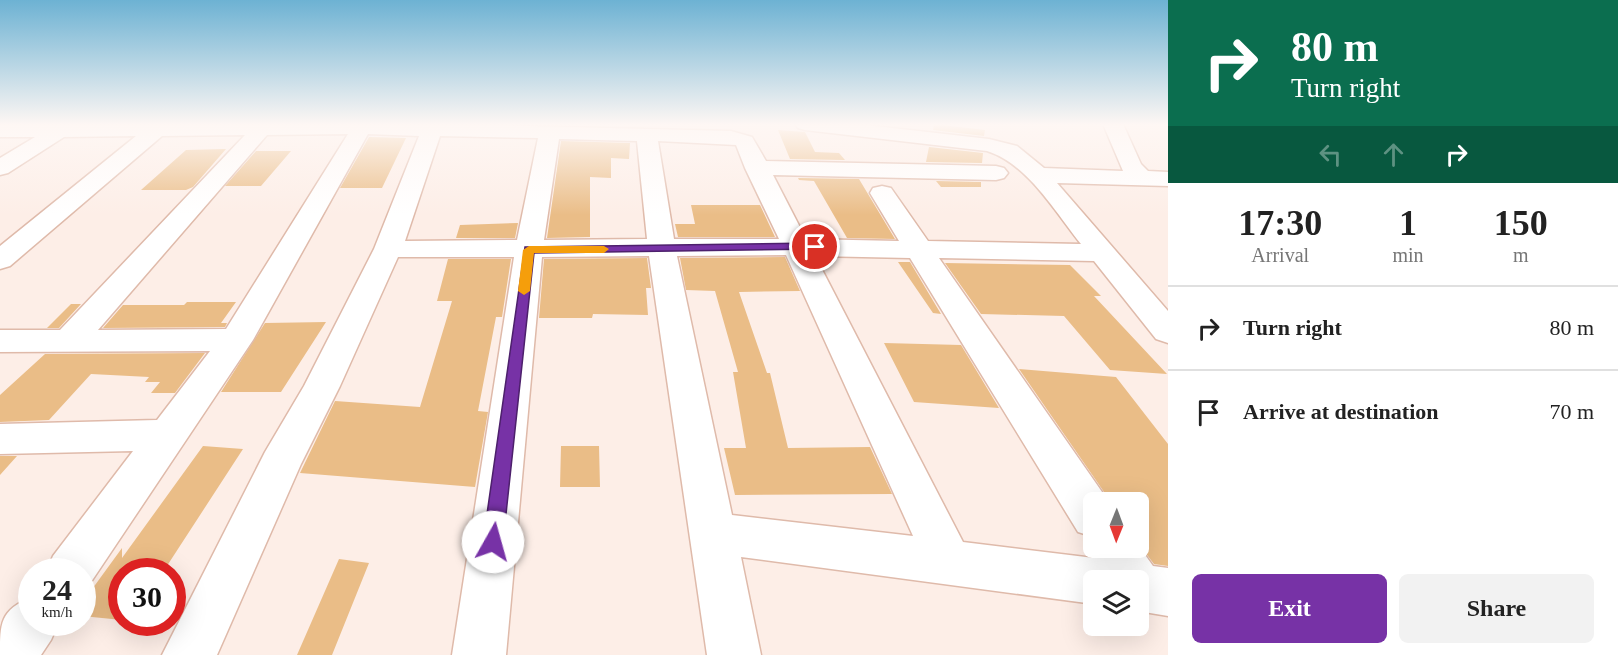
<!DOCTYPE html>
<html lang="en">
<head>
<meta charset="utf-8">
<style>
  :root { --surface:#fff; --page:#f2f2f2; --text:#222; --muted:#767676; --line:#e0e0e0; --accent:#7732a6 }
  body { margin:0; font-family:"Times New Roman",serif; background:var(--page); color:var(--text); height:100vh; display:flex; flex-direction:column; font-size:22px; white-space:nowrap }
  * { box-sizing:border-box; margin:0 }
  p { font-size:20px; color:var(--muted) }
  .icon { flex:none; width:33px; height:33px; fill:none; stroke:currentColor; stroke-width:2; stroke-linecap:round; stroke-linejoin:round }
  .map { position:relative; flex:1; overflow:hidden }
  .side { display:flex; flex-direction:column; background:var(--surface); width:450px }
  .side>* { flex:none }
  .hud { background:#0b6e4f; color:#fff; overflow:hidden }
  .needle { width:39px; rotate:181deg }
  .controls { position:absolute; left:1083px; top:492px; display:grid; gap:12px }
  .controls a { display:grid; place-items:center; width:66px; height:66px; border-radius:9px; background:var(--surface); box-shadow:0 6px 24px #0002; font-size:30px }
  .speed { position:absolute; left:18px; top:558px; display:flex; gap:12px; font-size:30px; font-weight:700; text-align:center }
  .speed>* { display:grid; place-content:center; width:78px; height:78px; border-radius:50%; background:var(--surface); box-shadow:0 6px 24px #0002; line-height:1 }
  .speed small { font-size:15px; font-weight:400 }
  .speed .limit { border:9px solid #d22; background:#fff; color:#111 }
  .pin { position:absolute; display:grid; place-items:center; width:51px; height:51px; color:#fff; margin:-26px; border:3px solid #fff; border-radius:50%; box-shadow:0 2px 6px #0007 }
  .me { position:absolute; width:66px; margin:-33px; rotate:7deg; stroke-linejoin:round; filter:drop-shadow(0 0 4px #0008) }
  .turn { display:flex; align-items:center; gap:21px; height:126px; padding:0 24px; font-size:27px }
  .turn .icon { width:78px; height:78px; stroke-width:2.5 }
  .turn b { display:block; font-size:42px; line-height:51px }
  .lanes { display:flex; align-items:center; height:57px; padding:0 24px; background:#0003; justify-content:center; gap:30px; direction:ltr }
  .lanes .off { opacity:.35 }
  .eta { display:flex; justify-content:space-evenly; align-items:center; height:102px; text-align:center }
  .eta b { font-size:36px; font-weight:700; line-height:42px }
  .primary-button { display:flex; gap:12px; margin-top:auto; padding:12px 24px }
  .primary-button a { flex:1; height:69px; border-radius:9px; background:var(--accent); color:#fff; font-size:24px; font-weight:700; line-height:69px; text-align:center }
  .primary-button a+a { background:var(--page); color:var(--text) }
  ul { padding:0; list-style:none }
  li { display:flex; align-items:center; gap:18px; height:84px; padding:0 24px; border-top:2px solid var(--line) }
  li div { flex:1 }
  li b { display:block; font-size:22px }
  li em { font-style:normal }
  main { display:flex; flex:1; min-height:0 }
  .map>svg:first-child { display:block }
  .building { fill:#eabd87 }
  .lines { fill:none; stroke-linecap:round; stroke-linejoin:round }
  .minor-casing { stroke:#dfbaaa; stroke-width:3 }
  .minor { fill:#fff; fill-rule:evenodd }
  .route { fill:#7732a6; stroke:#4d206c; stroke-width:1.5 }
  .slow { fill:#f59e0b }
</style>
</head>
<body>
<main>
<div class="map">
<svg width="1168" height="655" viewBox="0 0 1168 655">
  <rect width="100%" height="100%" fill="#fdeee7"/>
  <path class="building" d="M934,124L985,130L984,136L933,130Z
    M778,130L805,132L815,152L839,153L845,160L790,159Z
    M369,137L406,138L382,188H340Z
    M561,141L630,143L629,159L611,158V178L590,177V237L547,238Z
    M929,147L983,153L982,163L926,162Z
    M226,149L193,187L186,190H141L186,150Z
    M256,151H291L261,186H225Z
    M798,178L859,179L895,239L847,238L814,181L799,180Z
    M936,181L981,182V187H941Z
    M691,205H760L775,237H678L675,224H695Z
    M518,223L515,238H456L460,225Z
    M785,257L800,291L739,292L767,373H770L788,448L870,447L892,494L735,495L724,448H746L733,372H738L715,291L686,290L680,258Z
    M647,258L651,288H646L648,315L593,314L592,318H539L544,259Z
    M448,259H511L502,317H496L478,411L488,412L475,487L300,473L335,401L420,407L452,301H437Z
    M898,262H910L941,314L933,313Z
    M945,263L1070,265L1101,296H1094L1167,374L1110,370L1064,316L981,314Z
    M187,302H236L221,323H227L225,327L103,328L123,305H184Z
    M71,304H81L59,328H47Z
    M326,322L281,392H221L265,323Z
    M884,343L961,345L999,408L914,402Z
    M205,353L175,393H151L160,382H145L149,377L91,374L49,420L0,422V395L45,354Z
    M1019,369L1116,377L1168,444V566L1154,564L1138,543V502H1111Z
    M203,446L243,449L163,572H122V620L82,616V603L122,548V558Z
    M561,446H599L600,487H560Z
    M0,456H17L0,475Z
    M339,559L369,563L332,655H297Z"/>
  <g class="lines">
    <defs>
      <path id="minor" d="M444,124L731,131L752,137L766,161L996,166L1004,168L1008,173L1004,178L996,180L773,175L806,239L899,241L870,193L873,188L882,186L891,188L928,241L1081,244C1055,212 1028,164 987,151L805,130L798,128L795,124H857L989,139L1017,146L1044,168L1123,171L1103,124H1123L1141,164L1148,171L1168,172V186L1057,183L1168,311V343L1156,339L1094,261L939,258L1109,502H1094V537L1078,532L910,258L815,256L963,542L1094,558L1089,548L1094,539V548H1138V545L1153,566L1168,568V616L1138,611V580H1094V604L741,557L761,655H707L649,256L542,257L506,655H452L514,257H398L340,386L301,464L217,655H162L265,452L304,386L374,249L419,136L368,134L253,340L87,588L82,590V572H46L53,556L133,451L0,454V424L157,420L210,351L0,352V330H60L245,135L162,136L10,266L0,269V246L136,136L64,137L8,173L0,175V158L35,137H0V125ZM348,134L226,329L98,330L267,135ZM440,136L538,138L517,240L405,241ZM559,139L637,141L647,239L544,240ZM658,141L736,145L745,168L779,239H674ZM786,255L913,536L732,515L677,256Z
        M32,597V622H59L51,640L41,655H0C0,623 0,610 32,597Z"/>
    </defs>
    <use href="#minor" class="minor-casing"/>
    <use href="#minor" class="minor"/>
  </g>
  <linearGradient id="sky" x2="0" y2="1"><stop stop-color="#6db2d3"/><stop offset="0.58" stop-color="#fef7f4"/><stop offset="1" stop-color="#fef7f4" stop-opacity="0"/></linearGradient>
  <rect width="1168" height="215" fill="url(#sky)"/>
  <path class="route" d="M815,243L819,244V249L534,253L503,542L500,549L493,551L486,549L483,542L525,247Z"/>
  <path class="slow" d="M529,246H604L609,249L604,253H534L530,291L524,295L518,291L523,250Z"/>
</svg>
<div class="controls">
<a><svg class="needle" viewBox="-14 -14 28 28"><path d="M0-13l5 13h-10z" fill="#e53935"/><path d="M0 13l5-13h-10z" fill="#767676"/></svg></a>
<a><svg class="icon" aria-label="layers" viewBox="0 0 24 24"><path d="M12 4l9 5-9 5-9-5zM3 14l9 5 9-5"/></svg></a>
</div>
<div class="speed"><div>24<small>km/h</small></div><div class="limit">30</div></div>
<div class="pin" style="left:815px;top:247px;background:#d93025"><svg class="icon" aria-label="arrive" viewBox="0 0 24 24"><path d="M6 21V4h12l-3 4 3 4H6"/></svg></div>
<svg class="me" style="left:493px;top:542px" viewBox="-20 -20 40 40"><circle r="19" fill="#fff"/><path d="M0-13L10 11 0 6-10 11z" fill="#7732a6"/></svg>
</div>
<section class="side">
<div class="hud">
<div class="turn"><svg class="icon" aria-label="right" viewBox="0 0 24 24"><path d="M7 20v-9h11M14 6l5 5-5 5"/></svg><div><b>80 m</b>Turn right</div></div>
<div class="lanes"><svg class="icon off" aria-label="left" viewBox="0 0 24 24"><path d="M17 20v-9H6M10 6l-5 5 5 5"/></svg><svg class="icon off" aria-label="ahead" viewBox="0 0 24 24"><path d="M12 20V5M6 11l6-6 6 6"/></svg><svg class="icon" aria-label="right" viewBox="0 0 24 24"><path d="M7 20v-9h11M14 6l5 5-5 5"/></svg></div>
</div>
<div class="eta">
<div><b>17:30</b><p>Arrival</p></div>
<div><b>1</b><p>min</p></div>
<div><b>150</b><p>m</p></div>
</div>
<ul>
<li><svg class="icon" aria-label="right" viewBox="0 0 24 24"><path d="M7 20v-9h11M14 6l5 5-5 5"/></svg><div><b>Turn right</b></div><em>80 m</em></li>
<li><svg class="icon" aria-label="arrive" viewBox="0 0 24 24"><path d="M6 21V4h12l-3 4 3 4H6"/></svg><div><b>Arrive at destination</b></div><em>70 m</em></li>
</ul>
<div class="primary-button"><a>Exit</a><a>Share</a></div>
</section>
</main>
</body>
</html>
